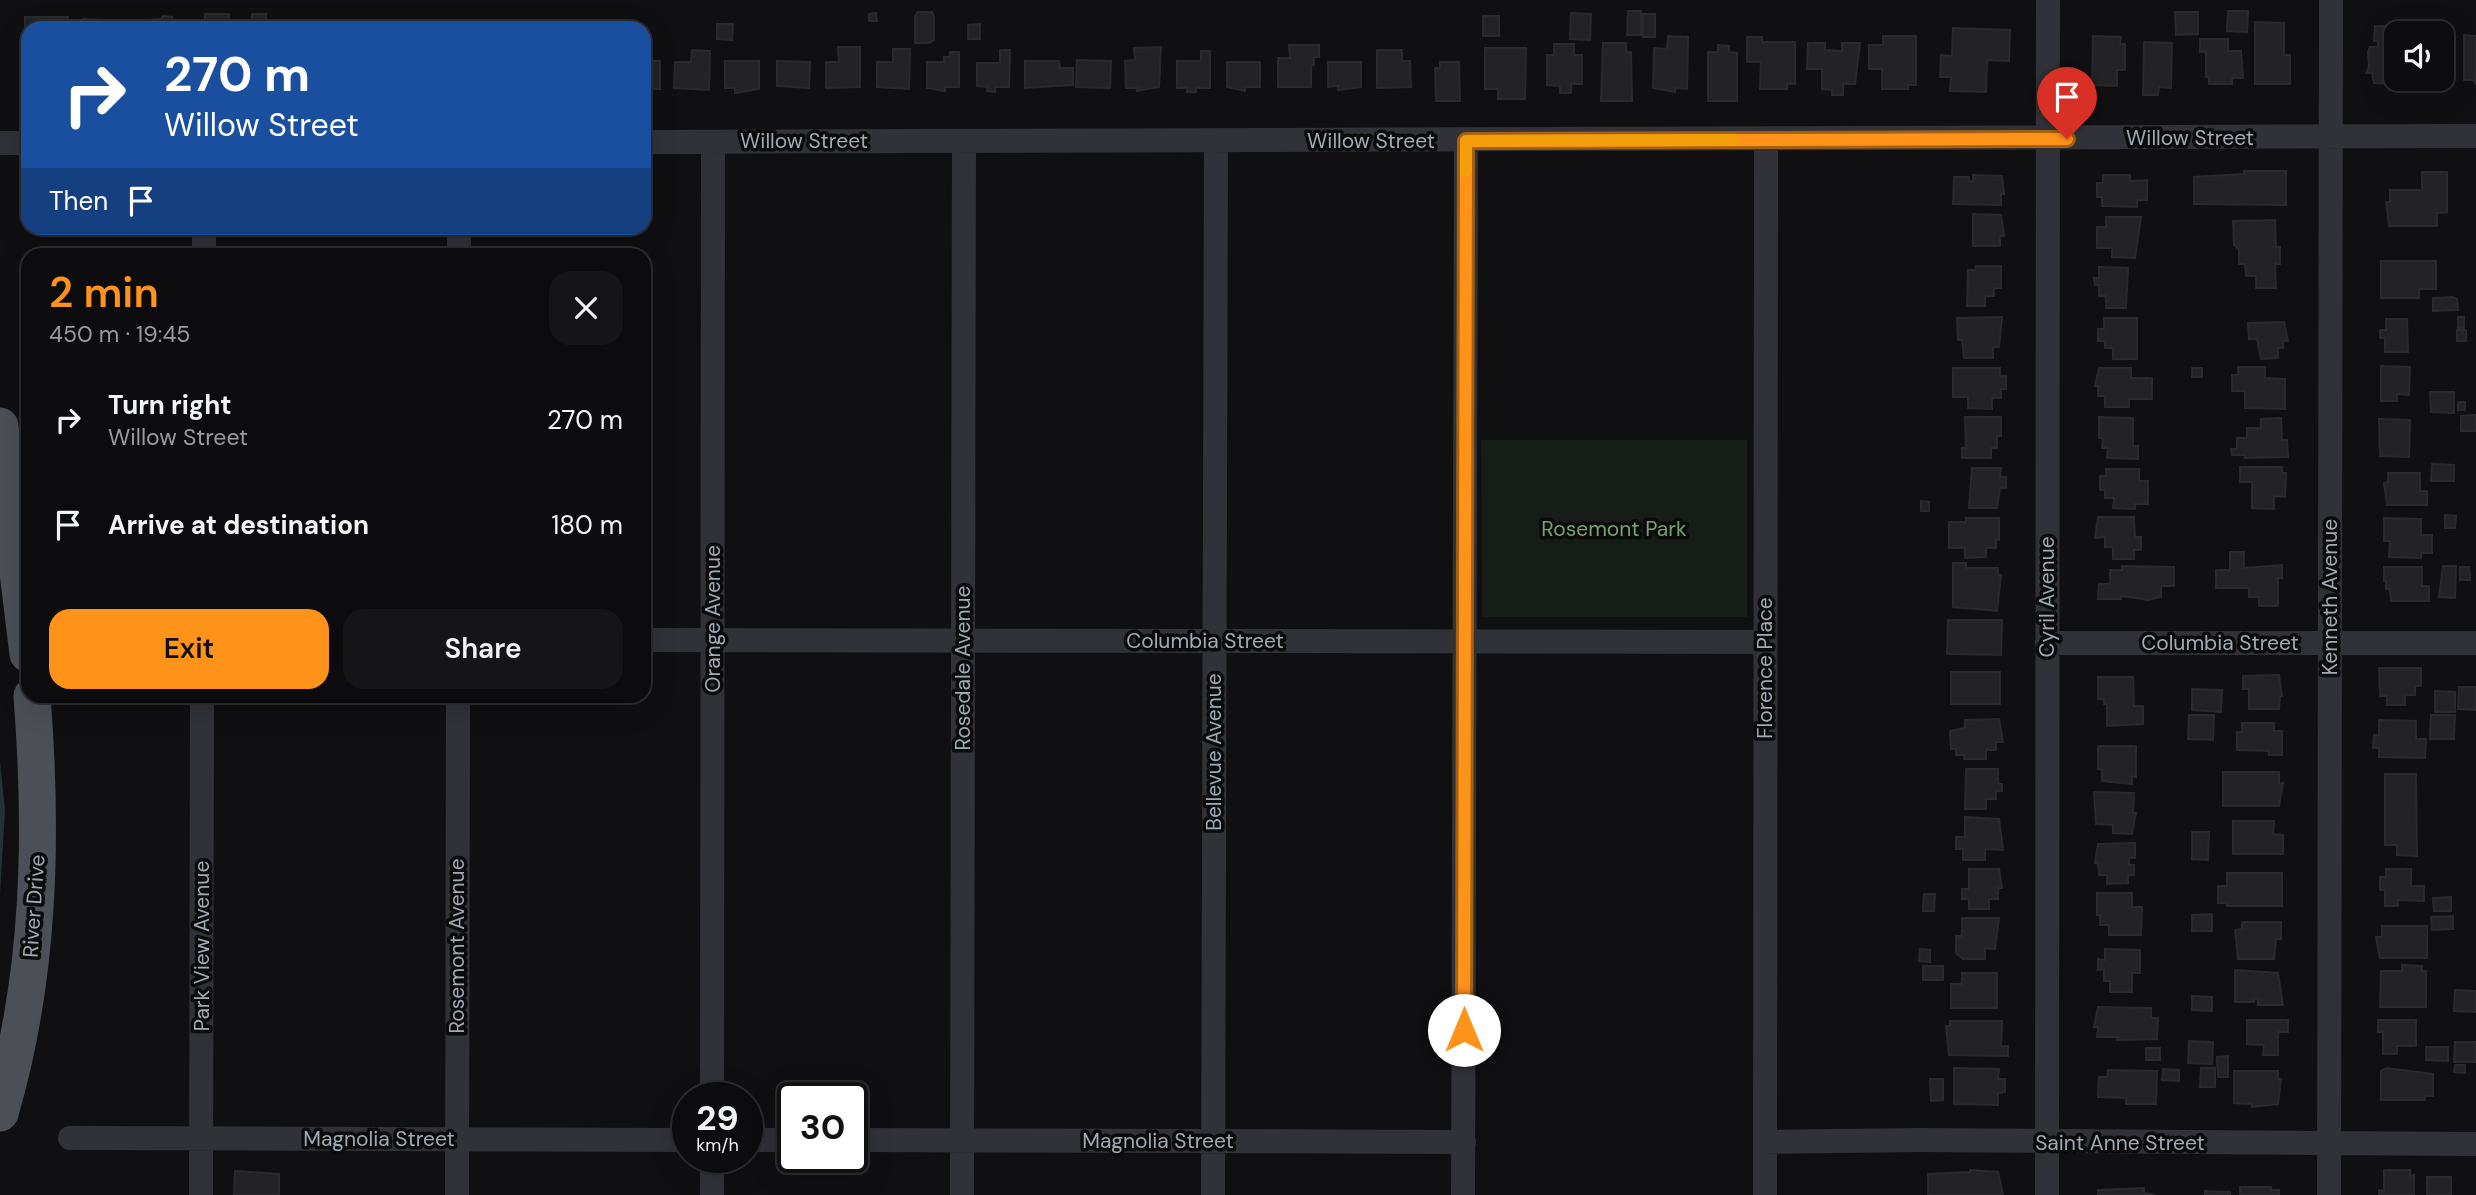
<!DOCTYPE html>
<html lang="en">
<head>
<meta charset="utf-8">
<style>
  :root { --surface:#0c0c0e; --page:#151517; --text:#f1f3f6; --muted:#9a9b9e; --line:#2c2c2e; --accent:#ff931a }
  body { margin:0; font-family:"DM Sans",sans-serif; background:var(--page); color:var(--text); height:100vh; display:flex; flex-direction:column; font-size:26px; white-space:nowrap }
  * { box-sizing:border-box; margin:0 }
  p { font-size:23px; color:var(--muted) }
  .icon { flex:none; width:38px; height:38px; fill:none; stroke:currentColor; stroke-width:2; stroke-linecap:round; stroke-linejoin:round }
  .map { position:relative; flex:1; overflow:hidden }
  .panel { position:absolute; left:21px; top:248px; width:630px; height:455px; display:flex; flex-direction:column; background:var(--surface); border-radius:21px; box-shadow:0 7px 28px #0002,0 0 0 2px var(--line) }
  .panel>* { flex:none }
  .top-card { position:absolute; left:21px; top:21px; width:630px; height:214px; border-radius:21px; box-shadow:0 7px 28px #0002,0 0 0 2px var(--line); background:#1a4fa0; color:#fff; overflow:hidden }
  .tools { position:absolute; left:2384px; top:21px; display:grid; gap:14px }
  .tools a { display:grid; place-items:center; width:70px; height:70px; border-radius:14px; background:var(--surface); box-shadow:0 7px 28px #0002,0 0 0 2px var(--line); font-size:35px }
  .speed { position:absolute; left:672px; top:1082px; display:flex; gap:14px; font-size:35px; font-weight:700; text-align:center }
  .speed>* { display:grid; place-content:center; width:91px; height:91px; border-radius:50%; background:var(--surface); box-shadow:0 7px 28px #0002,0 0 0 2px var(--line); line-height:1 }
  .speed small { font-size:18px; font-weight:400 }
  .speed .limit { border:4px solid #111; border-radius:10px; background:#fff; color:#111 }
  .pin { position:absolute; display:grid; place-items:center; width:60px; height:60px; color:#fff; margin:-72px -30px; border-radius:50% 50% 50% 0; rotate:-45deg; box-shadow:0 0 7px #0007 }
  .pin .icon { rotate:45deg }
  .me { position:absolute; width:77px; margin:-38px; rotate:0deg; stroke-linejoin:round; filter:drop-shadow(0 0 5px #0008) }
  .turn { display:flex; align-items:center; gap:24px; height:147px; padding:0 28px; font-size:32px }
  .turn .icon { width:91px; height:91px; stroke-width:2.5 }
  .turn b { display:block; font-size:49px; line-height:60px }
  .then { display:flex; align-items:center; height:66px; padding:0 28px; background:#0003; gap:14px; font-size:26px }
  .round { display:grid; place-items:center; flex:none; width:74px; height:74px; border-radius:21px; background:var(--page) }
  .head { display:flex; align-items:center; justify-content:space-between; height:119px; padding:0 28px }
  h1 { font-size:42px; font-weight:600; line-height:52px; color:var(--accent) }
  .action { display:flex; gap:14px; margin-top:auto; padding:14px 28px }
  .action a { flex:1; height:80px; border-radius:21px; background:var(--accent); color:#111; font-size:28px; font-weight:600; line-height:80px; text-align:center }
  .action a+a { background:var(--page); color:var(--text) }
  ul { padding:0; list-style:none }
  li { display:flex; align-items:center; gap:21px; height:105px; padding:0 28px }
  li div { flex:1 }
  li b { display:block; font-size:26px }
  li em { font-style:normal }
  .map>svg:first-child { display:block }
  .green { fill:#161c16 }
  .water { fill:#263136 }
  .building { fill:#232326; stroke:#2a2a2e; stroke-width:2 }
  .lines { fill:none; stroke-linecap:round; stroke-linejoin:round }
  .minor { stroke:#313237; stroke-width:24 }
  .primary { stroke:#4c5056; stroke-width:37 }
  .route-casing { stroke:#a66011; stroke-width:18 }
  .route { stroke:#ff931a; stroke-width:12 }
  .slow { stroke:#f59e0b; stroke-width:12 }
  .labels { text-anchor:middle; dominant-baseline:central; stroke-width:7; stroke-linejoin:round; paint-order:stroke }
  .street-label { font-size:21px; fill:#a0a9b4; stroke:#0b0b0c }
  .park-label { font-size:21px; fill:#78a175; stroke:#0b0b0c }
</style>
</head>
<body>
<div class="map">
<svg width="2476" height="1195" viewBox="0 0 2476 1195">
  <rect width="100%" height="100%" fill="#101012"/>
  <path class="green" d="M1481,440H1747V617H1482Z"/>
  <path class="water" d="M0,762L5,810L0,894Z"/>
  <path class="building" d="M1628,11H1641V35H1627Z
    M2228,11H2248L2247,32L2227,31Z
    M918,12H932L934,17V40L929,43H915V16Z
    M2175,12H2198V34L2176,35Z
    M876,13L877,21H869V14Z
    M1571,13L1591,14L1590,40L1570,39Z
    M205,14H229V28H205Z
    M252,14H266V28H252Z
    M1643,14H1655V37H1643Z
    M163,16L172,17L175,28H149V20L161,19Z
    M1483,16H1499V36H1483Z
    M25,17H68V28H28V72H25Z
    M83,19L103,20V28H82Z
    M2255,22L2284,23V55H2290V84H2255Z
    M717,24H733L732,40L717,39Z
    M980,24V39H968V25Z
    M2375,26L2403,27V33H2396V79H2402L2401,84L2374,83L2372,73H2366L2369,67L2368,52L2370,47H2378V41H2374Z
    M1953,28L2010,30L2009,61L1987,60L1986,92L1950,91L1951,77H1940L1941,55L1952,56Z
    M2464,35L2476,36V84L2473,80H2464Z
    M1668,36L1688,37L1687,89L1675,88V92L1653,88L1654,48L1667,49Z
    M1883,36H1916V85H1908V89H1882V69H1869V45H1883Z
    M2093,36L2121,37L2120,44H2125V70H2117V86L2092,85Z
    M1747,37H1762V42H1795V84H1787V89H1760L1761,62H1747Z
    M2200,39H2228V51H2241L2243,78H2232V84H2209V77H2206V52H2200Z
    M2144,42L2172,43L2171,88L2159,87L2158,95H2143Z
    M1603,43H1626V52H1631L1632,101H1601Z
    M1808,43H1825V50L1842,51V43H1860L1855,84H1843V95H1832V90L1822,89V69H1807Z
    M1554,44H1574V55H1582V84H1571V93H1560V86L1547,85V55H1554Z
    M1289,45H1319V57H1314V65L1311,66V87H1278V58H1290Z
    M1718,45L1729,46V52L1737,53V101H1708V52H1718Z
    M838,47H860V87L826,88V62H839Z
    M1161,47L1159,87L1137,91L1138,88H1126L1125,61L1135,60L1134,48Z
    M1485,48H1526L1525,99H1498V89H1485Z
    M893,49H910L909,89L877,87V62H893Z
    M692,50L710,51L709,90L674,88L675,62H691Z
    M1000,50H1010L1009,87H995V92L987,91L988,87L977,86V63H1000Z
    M1377,50H1402V61H1410L1411,87L1377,88Z
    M1201,51H1210V88H1196V92H1187V88H1177V61H1201Z
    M950,52H959V87H945V91L927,88V62H944V57H950Z
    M1077,60L1111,61L1110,88L1076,87Z
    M644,61H660V89H644Z
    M725,61H759V89L735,93V88H725Z
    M777,61L810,62L809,88L777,86Z
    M1025,61H1059L1060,68H1073V85L1025,88Z
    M1227,62H1260V87H1245V91L1227,87Z
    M1328,62H1361V87L1338,90V86L1328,87Z
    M1440,62H1459L1460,101H1436L1435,68H1440Z
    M2244,171H2286V205L2194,204V177L2244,174Z
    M2422,172H2447V212L2437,213V226H2389L2386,202H2390V190H2422Z
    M1973,175L2002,176L2004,194H2001V205L1953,204L1954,177H1969V181L1973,182Z
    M2103,175H2130V181L2147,180V200H2137V207L2102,206V197H2097V183H2103Z
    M1973,214L2001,215L2004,236H2000V246H1973Z
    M2106,217H2141L2135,258L2112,257V248H2097V227H2106Z
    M2275,220L2276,247H2280V264H2275L2276,288H2256V276H2246L2245,264H2239V249L2234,245L2233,221Z
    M2381,261H2436V289H2419V298H2381Z
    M1976,266H2001V288H1994V296H1985V306H1967L1968,270H1975Z
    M2099,267L2128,268L2126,308H2106V296H2099V285H2095L2094,278H2099Z
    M2453,297L2457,299L2458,310L2433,311V298Z
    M2002,317L1999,347H1993V358H1964L1962,340H1958L1957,318Z
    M2458,317H2464V328H2458Z
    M2104,318H2137V359H2113V348H2105V341H2098V329H2104Z
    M2386,319H2407L2408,352H2385V338H2380V330H2386Z
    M2284,322L2288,341H2283V348H2278V358L2261,359L2257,339H2249L2248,323Z
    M2457,330H2466V341H2457Z
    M2381,366L2410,367L2409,395L2397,394V401H2381Z
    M2238,367H2265V378L2285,379V409L2245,408V391H2232V375H2238Z
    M1953,368H2000V376H2006V389H2001V398H1992V409L1968,408V397H1953Z
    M2099,368H2131V378H2152V399H2129V407H2105V396H2098V386H2095Z
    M2192,368H2202V377H2192Z
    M2430,392H2454V413L2431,412Z
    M2458,402H2465V410H2458Z
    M2476,415V431H2461V416Z
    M1965,417H2001V436H1997V448H1991V458H1962V448H1966Z
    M2099,417L2133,418V446H2138V459L2107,458L2108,448H2102L2103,438H2099Z
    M2281,418L2282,440H2287L2288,457L2245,458V455H2232L2231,449H2237V438H2247V428H2261V419Z
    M2379,419L2410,420L2409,457L2380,456Z
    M2432,464L2454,465V481H2431Z
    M2240,467H2282V473H2286L2285,497L2274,496V509L2252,508V482H2240Z
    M1972,468H2001L2000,477H2006V488H2000L1997,508H1969Z
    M2106,469H2139V481H2148V504H2135V509L2113,508L2114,498H2105V490H2100V476H2106Z
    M2388,473H2420V491H2427V505H2387L2384,483L2388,482Z
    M1921,501L1929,502V511H1921Z
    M2445,515L2456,516L2455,528H2445Z
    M2098,517H2134L2135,537H2141V550H2134V559H2113V547H2105V537L2095,538Z
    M1966,518H1999V540H1996V548H1986V557L1965,558V548H1949V522H1966Z
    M2384,518L2421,519V535H2432V553H2421V558L2389,557L2390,541H2384Z
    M2230,552H2244V568L2282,565V578H2278V606H2259V597H2249V588H2216V570H2230Z
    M1953,563H1966V568H1998V575H2001L1997,611L1953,607Z
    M2122,566L2174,567V586H2161V597L2148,600L2121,596V599H2098L2099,584H2110V570H2122Z
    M2443,566H2456L2455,598L2439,597Z
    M2384,567H2422V586H2429V601H2391L2390,589H2386V581H2384Z
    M2460,567H2469L2470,580H2460Z
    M1948,620H2002L2001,655L1947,654Z
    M2379,668H2421V686H2415V695H2405V705H2387V696H2380Z
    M1951,672H2000V704H1951Z
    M2279,675L2282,696H2280L2279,709H2249V689H2243V676Z
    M2098,677H2133L2134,706H2143V724L2107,726V704H2104V699H2098Z
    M2459,687H2476V710L2458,709Z
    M2192,689L2222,690L2221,712L2192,710Z
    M2435,691L2455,692V712H2435Z
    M2189,715H2214L2213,740L2188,739Z
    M2431,715H2455L2454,739H2430Z
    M1999,719L2003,742H1996V750H1986V759H1964V755H1956V749H1951L1950,731L1965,728V720Z
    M2379,720L2416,721V739H2426L2425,758L2379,757V748H2373L2374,735H2379Z
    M2242,723H2274V731H2282V755H2269V751L2237,750V732H2242Z
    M2098,746H2136V777L2132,776V784L2102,781V770L2098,769Z
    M1966,769H1998V784H2002V791H1996V799H1986V809H1965Z
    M2223,772H2279V784L2283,783L2279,806H2223Z
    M2385,774H2416L2417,856L2397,855V845H2385Z
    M2094,792L2134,793L2133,813H2136L2132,834L2113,833V825L2096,824Z
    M1965,817L1999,819L2003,850L1985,849V860H1963V849H1956V837H1965Z
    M2233,821H2274L2273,834L2283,835V854H2233Z
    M2192,832H2209L2208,860L2192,859Z
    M2135,843V858H2129V865H2134V875H2128V883L2107,884V875H2099L2098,863H2095L2098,844Z
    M1969,869H1999L2002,888H1998V899H1989V909H1969V899H1962V889H1969Z
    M2386,869H2411V886H2424V901L2398,900V906H2385V890H2380V877H2386Z
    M2227,873H2282V906H2227V903H2218V886H2227Z
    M2097,893H2132V907H2142L2141,935H2109V925H2100V915H2097Z
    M1924,894H1935L1934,911H1923Z
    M2451,897V911H2434L2433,898Z
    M2212,914V931H2192V915Z
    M2453,916V929L2432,930L2431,917Z
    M1962,918H1999L1995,949L1985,948V959H1963L1956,953V936H1962Z
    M2242,922H2281V939H2276L2274,959H2238L2235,930L2242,929Z
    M2382,926H2427V958H2380L2376,937H2382Z
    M1920,949L1930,950V962L1919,961Z
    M2105,949L2140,950V973H2132V992H2110V981H2104V969L2098,970V959L2105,960Z
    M2402,965L2422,966V971H2426V1007H2380L2381,971H2402Z
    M1923,966H1943V980H1923Z
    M2235,970L2278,973L2283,1005H2258V999H2254V1002H2235Z
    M1962,973H1997V1008H1951V984H1962Z
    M2455,990L2476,991L2475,1012L2454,1011Z
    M2192,996L2212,997V1011L2192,1010Z
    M2098,1007L2151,1008V1018H2158L2157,1039L2117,1040L2118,1037H2097L2098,1027H2094Z
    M2247,1020H2288V1032H2278V1055H2263L2264,1045L2247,1044Z
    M2378,1020H2416V1046H2397V1054H2383V1032H2378Z
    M1950,1021H2002L2001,1046H2008V1056L1949,1055L1946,1026H1950Z
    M2189,1041L2213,1042L2212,1064L2188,1063Z
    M2455,1042H2476V1062H2454Z
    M2426,1047H2448V1061L2426,1060Z
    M2146,1048H2160V1060H2146Z
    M2228,1056V1077H2218L2217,1057Z
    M2455,1065H2465V1073L2454,1072Z
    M1954,1068L1999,1069L1998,1079H2005V1092L1998,1093V1105L1954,1104Z
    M2201,1068H2215V1087H2200Z
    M2386,1068L2433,1074V1096H2425V1100H2381V1071Z
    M2163,1069L2179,1070V1081L2162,1080Z
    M2108,1070L2157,1071L2156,1104H2126V1098L2098,1097L2099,1077H2107Z
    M2234,1071H2278V1079H2281L2278,1104L2252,1107V1104L2234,1103Z
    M1930,1079H1943V1100L1931,1101Z
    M1970,1170L1998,1172L2003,1195H1928V1174L1970,1172Z
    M2384,1170H2410V1176L2414,1175V1195H2379V1190L2384,1191Z
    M235,1171L279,1174V1195H234Z
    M2427,1177H2451V1195H2427Z
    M2240,1187H2271V1190H2279V1195H2240Z
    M2144,1188V1193L2155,1195H2098V1190Z
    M2205,1191L2230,1192V1195H2205Z"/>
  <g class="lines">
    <path class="minor" d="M644,142L2476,136
      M0,143H28
      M204,256V228
      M459,256V228
      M644,640L1765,642
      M2047,643H2476
      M712,1097L713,142
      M70,1138L688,1140
      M747,1140H793
      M852,1140L1464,1142
      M1765,1142L1917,1140L2476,1144
      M201,1195L202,696
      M457,1195L458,696
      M712,1195V1157
      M962,1195L964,141
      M1213,1195L1216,141
      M1463,1195L1466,141
      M1765,1195L1766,140
      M2047,1195L2048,0
      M2329,1195L2331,0"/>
    <path class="primary" d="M0,426L28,654
      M0,1113C40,977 43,837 32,696"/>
  </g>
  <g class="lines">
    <defs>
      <path id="route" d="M1464,1030L1466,141L2067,139"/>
    </defs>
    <use href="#route" class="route-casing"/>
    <use href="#route" class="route"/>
    <path class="slow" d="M1466,171V141L1734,140"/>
  </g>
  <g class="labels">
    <g class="street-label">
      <text x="2190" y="138">Willow Street</text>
      <text x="804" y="141">Willow Street</text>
      <text x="1371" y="141">Willow Street</text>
      <text transform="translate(2047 597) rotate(-90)">Cyril Avenue</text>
      <text transform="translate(2330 597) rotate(-90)">Kenneth Avenue</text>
      <text transform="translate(713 619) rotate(-90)">Orange Avenue</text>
      <text x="1205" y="641">Columbia Street</text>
      <text x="2220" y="643">Columbia Street</text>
      <text transform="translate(963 668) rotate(-90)">Rosedale Avenue</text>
      <text transform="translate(1765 668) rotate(-90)">Florence Place</text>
      <text transform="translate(1214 752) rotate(-90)">Bellevue Avenue</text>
      <text transform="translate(34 906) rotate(-86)">River Drive</text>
      <text transform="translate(202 946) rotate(-90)">Park View Avenue</text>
      <text transform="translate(457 946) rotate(-90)">Rosemont Avenue</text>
      <text x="379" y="1139">Magnolia Street</text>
      <text x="1158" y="1141">Magnolia Street</text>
      <text x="2120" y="1143">Saint Anne Street</text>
    </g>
    <g class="park-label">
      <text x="1614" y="529">Rosemont Park</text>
    </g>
  </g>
</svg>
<div class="tools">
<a><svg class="icon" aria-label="sound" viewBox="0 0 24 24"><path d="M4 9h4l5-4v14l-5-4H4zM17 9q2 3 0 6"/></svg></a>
</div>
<div class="speed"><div>29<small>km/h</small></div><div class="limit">30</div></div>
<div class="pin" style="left:2067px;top:139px;background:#d93025"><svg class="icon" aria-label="arrive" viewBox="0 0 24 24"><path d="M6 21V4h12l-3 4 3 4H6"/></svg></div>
<svg class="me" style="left:1464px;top:1030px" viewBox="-20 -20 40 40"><circle r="19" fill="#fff"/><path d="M0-13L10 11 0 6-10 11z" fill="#ff931a"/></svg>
<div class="top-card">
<div class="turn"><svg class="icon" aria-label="right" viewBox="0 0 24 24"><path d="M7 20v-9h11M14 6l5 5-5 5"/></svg><div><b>270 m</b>Willow Street</div></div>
<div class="then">Then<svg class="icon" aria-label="arrive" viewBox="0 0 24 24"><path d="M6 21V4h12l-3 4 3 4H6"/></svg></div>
</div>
<section class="panel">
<div class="head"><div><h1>2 min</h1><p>450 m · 19:45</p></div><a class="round"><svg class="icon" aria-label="close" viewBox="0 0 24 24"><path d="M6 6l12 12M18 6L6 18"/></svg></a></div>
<ul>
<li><svg class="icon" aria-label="right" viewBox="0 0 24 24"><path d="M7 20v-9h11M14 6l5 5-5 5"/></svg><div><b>Turn right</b><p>Willow Street</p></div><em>270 m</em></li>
<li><svg class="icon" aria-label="arrive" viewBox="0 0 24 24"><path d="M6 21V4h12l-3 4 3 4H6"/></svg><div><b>Arrive at destination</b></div><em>180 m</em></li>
</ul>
<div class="action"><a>Exit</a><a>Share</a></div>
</section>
</div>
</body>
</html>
